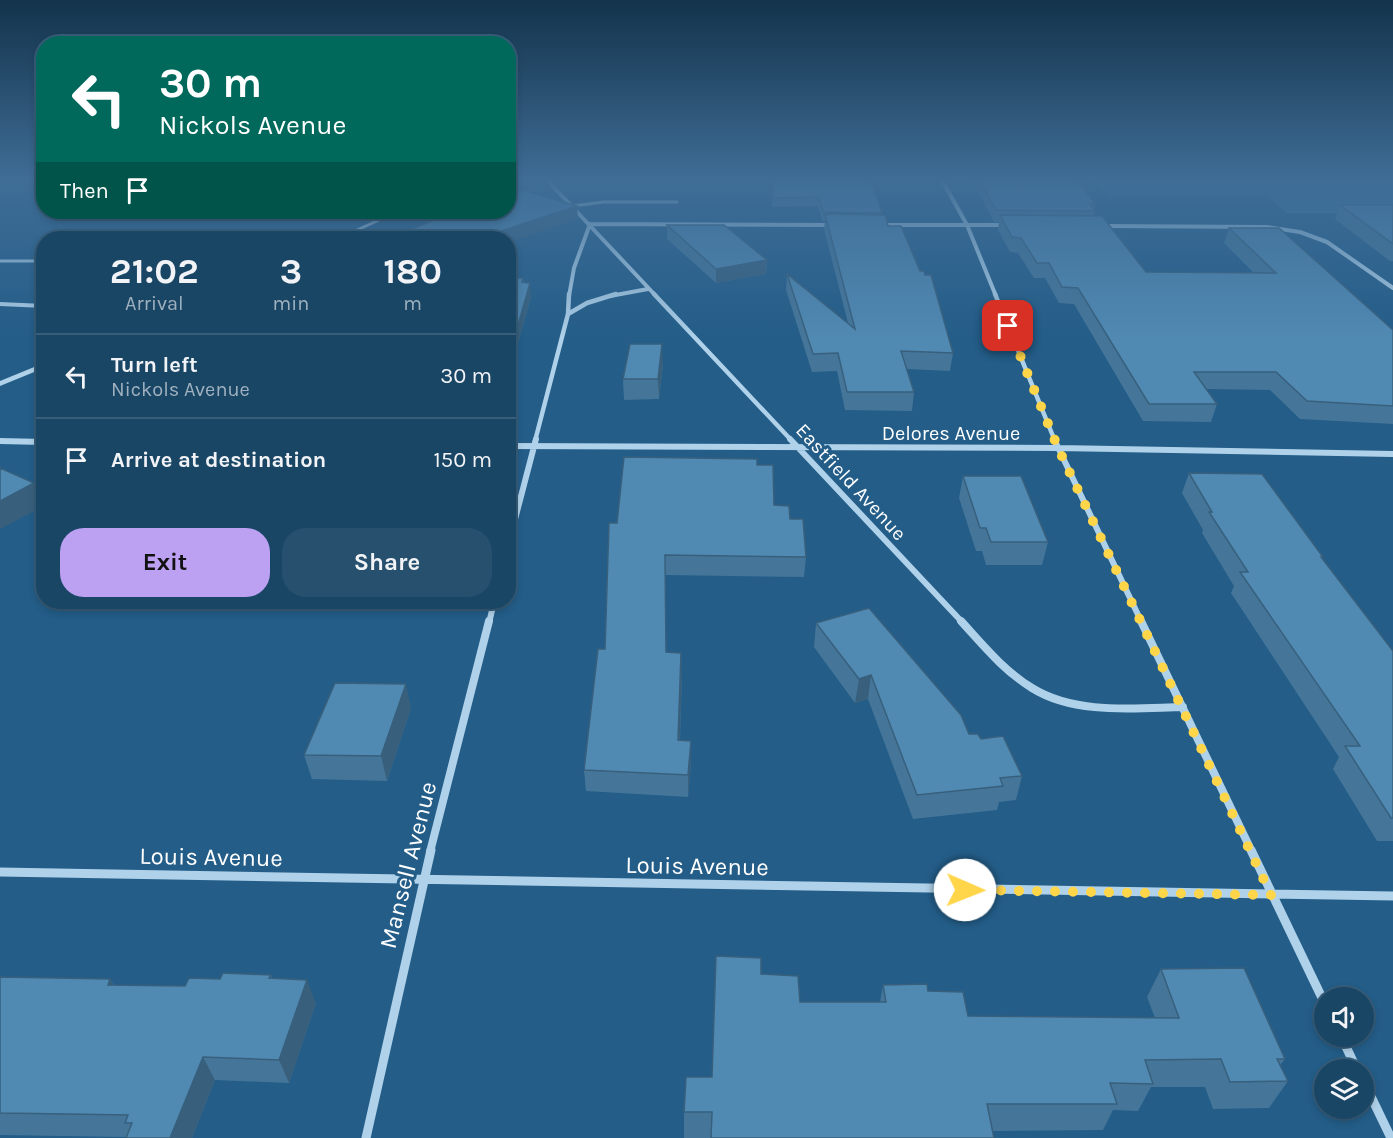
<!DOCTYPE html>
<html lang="en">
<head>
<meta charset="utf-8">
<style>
  :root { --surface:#1a4666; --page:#27506f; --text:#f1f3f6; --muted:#9fb1bf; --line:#385e7a; --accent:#bca0f2 }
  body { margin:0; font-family:Karla,sans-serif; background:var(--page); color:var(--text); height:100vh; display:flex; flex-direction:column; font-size:22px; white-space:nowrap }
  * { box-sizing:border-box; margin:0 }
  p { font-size:20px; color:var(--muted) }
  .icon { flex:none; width:33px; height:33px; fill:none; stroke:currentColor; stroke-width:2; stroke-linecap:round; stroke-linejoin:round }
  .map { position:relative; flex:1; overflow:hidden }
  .side { position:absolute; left:36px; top:231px; width:480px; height:378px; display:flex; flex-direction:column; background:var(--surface); border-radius:24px; box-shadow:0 3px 9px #0003,0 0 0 2px var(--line) }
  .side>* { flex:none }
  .banner { position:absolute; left:36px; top:36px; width:480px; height:183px; border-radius:24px; box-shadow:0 3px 9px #0003,0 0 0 2px var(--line); background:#00695c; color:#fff; overflow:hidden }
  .fabs { position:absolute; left:1314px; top:987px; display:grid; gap:12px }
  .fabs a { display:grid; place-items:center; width:60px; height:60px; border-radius:50%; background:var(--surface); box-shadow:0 3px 9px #0003,0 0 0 2px var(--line); font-size:30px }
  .pin { position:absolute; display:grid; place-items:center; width:51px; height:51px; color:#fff; margin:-26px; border-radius:12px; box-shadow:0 3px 9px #0006 }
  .me { position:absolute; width:66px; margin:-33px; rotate:91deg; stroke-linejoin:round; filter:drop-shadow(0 0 4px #0008) }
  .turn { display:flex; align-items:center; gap:21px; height:126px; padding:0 24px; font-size:27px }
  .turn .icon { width:78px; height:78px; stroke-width:2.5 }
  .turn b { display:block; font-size:42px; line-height:51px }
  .then { display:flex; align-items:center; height:57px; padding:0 24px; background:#0003; gap:12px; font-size:22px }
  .eta { display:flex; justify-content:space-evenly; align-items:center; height:102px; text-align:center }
  .eta b { font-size:36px; font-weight:700; line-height:42px }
  .primary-button { display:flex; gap:12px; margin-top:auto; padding:12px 24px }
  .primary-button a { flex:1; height:69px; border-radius:24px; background:var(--accent); color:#111; font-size:24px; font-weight:700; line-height:69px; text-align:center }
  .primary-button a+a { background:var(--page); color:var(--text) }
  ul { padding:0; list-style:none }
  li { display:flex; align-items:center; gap:18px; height:84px; padding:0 24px; border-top:2px solid var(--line) }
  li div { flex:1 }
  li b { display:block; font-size:22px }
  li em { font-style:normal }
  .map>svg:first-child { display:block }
  .green { fill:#3576a3 }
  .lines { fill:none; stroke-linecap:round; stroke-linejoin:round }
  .service-far1 { stroke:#afd1e9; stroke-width:3 }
  .service { stroke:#afd1e9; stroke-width:4 }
  .minor-far4 { stroke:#afd1e9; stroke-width:4 }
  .minor-far3 { stroke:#afd1e9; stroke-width:4.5 }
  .minor-far2 { stroke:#afd1e9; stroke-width:6 }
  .minor-far1 { stroke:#afd1e9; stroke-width:8 }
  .minor { stroke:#afd1e9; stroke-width:9 }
  .tertiary { fill:#afd1e9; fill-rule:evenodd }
  .wall { fill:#457699 }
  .shaded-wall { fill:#38607d }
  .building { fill:#5089b2; stroke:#38607d; stroke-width:1.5 }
  .route { stroke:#ffd54a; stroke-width:10; stroke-dasharray:0 18 }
  .labels { text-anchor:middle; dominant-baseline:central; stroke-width:6; stroke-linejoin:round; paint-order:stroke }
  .street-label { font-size:20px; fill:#fff; stroke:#235d88 }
  .near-street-label { font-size:24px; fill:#fff; stroke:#235d88 }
</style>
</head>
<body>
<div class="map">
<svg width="1393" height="1138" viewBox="0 0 1393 1138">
  <rect width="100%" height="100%" fill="#235d88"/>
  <path class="green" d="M1095,180H1393V213H1287L1267,195H1108Z"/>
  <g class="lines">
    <path class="service-far1" d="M573,206L603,202H677
      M0,261H44"/>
    <path class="service" d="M0,304L44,306"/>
    <path class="minor-far4" d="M547,180L656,296
      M942,180L967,225L996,296
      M590,224L833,225
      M882,225H1007
      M1104,226L1266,227L1300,232L1327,242L1393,288
      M569,296L574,268L590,224
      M610,296L648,289"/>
    <path class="minor-far3" d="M654,294L792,441
      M995,294L1055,441
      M568,314L587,303L616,294
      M535,441L568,314L569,294"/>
    <path class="minor-far2" d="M790,439L963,623
      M1054,439L1142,623
      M0,441L44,442
      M508,446L1058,448L1393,454
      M508,546L536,439
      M489,623L494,602"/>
    <path class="minor-far1" d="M961,621C983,645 1004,671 1032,688C1075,715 1135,708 1183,707
      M1141,621L1252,852
      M430,852L489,621"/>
    <path class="minor" d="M1251,850L1324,1002
      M0,872L1393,896
      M1341,1036L1357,1070
      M1364,1082L1391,1138
      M366,1138L431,850"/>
    <path class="tertiary" d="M393,212H400L343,238H336Z
      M44,363V368L0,386V381Z"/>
  </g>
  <path class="wall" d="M774,180L882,213L881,215L953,353L950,371L907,369L914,392L912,411L845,410L837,371L812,372L786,290L787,274L848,323L824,229L825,221H822L818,206L772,207Z
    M972,180H1085L1083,187L1095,204L1094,216L1146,272L1254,273L1224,243L1229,228L1393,330V424L1300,419L1270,390L1206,389L1217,404L1211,422L1143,421L1074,304L1059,303L1045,278H1034L1018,253L1010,252L998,230L999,222H994Z
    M1340,205H1393V261H1390L1335,219Z
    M667,225L767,260L766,274L716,283L667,239Z
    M508,278H523L524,282L531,297L513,361L508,360Z
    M663,364L659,399L624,400L623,379Z
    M757,465L774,505L790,519L806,557L804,577L666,575V652L682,674L680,740L691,762L688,797L586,791L584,770L605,649L617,523Z
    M1189,473L1323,557L1322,558L1393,651V841H1377L1333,769L1339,757L1231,593L1234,586L1202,533L1203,530L1182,493Z
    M963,476L1048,542L1042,565H986L982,551H976L959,498Z
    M816,623L969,734L981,739L1022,776L1016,800L999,802L997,810L913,819L868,699L855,703L814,647Z
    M411,708L387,781L312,779L304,755Z
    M1161,969L1285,1059L1280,1065L1288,1081L1269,1108L1213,1109L1205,1087H1151L1138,1111L1113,1110L1103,1130L992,1131L994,1138H684V1112L712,1077L761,974L800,1002H880L883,985L928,991L968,1016L1155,1018L1147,997Z
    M271,975L272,979L316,1003L289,1083L215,1080L192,1138H126V1137L0,1135V977L110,979L114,985L185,986L220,979Z"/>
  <path class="shaded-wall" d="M577,206L578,219L508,243V238H480Z
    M767,260L766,274L716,283V269Z
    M530,283L531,297L513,361L512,346Z
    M662,344L663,364L659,399L658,379Z
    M34,483L44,504V506L0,529V501Z
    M681,653L682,674L679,761L678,740Z
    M871,675L868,699L855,703L859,679Z
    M406,684L411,708L387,781L381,756Z
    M691,741V762L688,797V775Z
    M110,979L124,1002L108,985Z
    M307,980L316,1003L289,1083L279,1060Z
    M203,1057L215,1080L192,1138H170Z"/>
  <path class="building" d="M774,180H871L882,213L823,212L819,197L772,198Z
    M979,180H1078L1095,204H1090L1095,211L996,210Z
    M512,187L577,206L480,238H390L454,212H508V188Z
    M1340,205H1393V244Z
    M825,214L885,215L888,226H901L920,271H924L925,275H931L953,353L901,351L914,392H847L838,353L813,354L787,274L855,329Z
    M1000,215L1102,216L1146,272L1276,273L1229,228H1279L1393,330V406L1307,401L1276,372H1194L1217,404H1149L1078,288L1062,287L1049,263H1037L1021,238L1012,237Z
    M667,225H724L767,260L716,269Z
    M508,278H523L522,282L530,283L512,346L508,345Z
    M630,344H662L658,379H623Z
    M624,457L757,459V465H773L774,505L789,506L790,519H803L806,557L665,555L666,652L681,653L678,740L691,741L688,775L584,770L598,649H605L609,523H617Z
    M0,468L34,483L0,501Z
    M1189,473L1262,474L1323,557H1321L1393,651V818H1391L1345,746H1360L1240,572H1248L1209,512H1212Z
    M963,476H1021L1048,542H991L986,528H980Z
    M869,608L961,715L969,734H978L981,739L1003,736L1022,776L1000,778L1003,786L917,795L871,675L859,679L816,623Z
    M335,683L406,684L381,756L304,755Z
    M716,956L761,958V974L798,976L800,1002H886L883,985L927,984L928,991L963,992L968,1016L1179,1018L1161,969L1244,968L1285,1059H1277L1288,1081L1230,1082L1221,1059L1145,1060L1153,1084L1110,1083L1117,1104H987L994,1138H711L712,1112H684L686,1077H712Z
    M223,973L271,975L269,978L307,980L279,1060L203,1057L170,1138H126L132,1123H125L128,1115L0,1113V977L110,979L108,985L185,986L189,978L220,979Z"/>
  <linearGradient id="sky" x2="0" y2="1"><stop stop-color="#13334b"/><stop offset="0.53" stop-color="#3f6d96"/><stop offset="1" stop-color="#3f6d96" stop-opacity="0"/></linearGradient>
  <rect width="1393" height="339" fill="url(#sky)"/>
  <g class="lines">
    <path class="route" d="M965,890L1271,895L1058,448L1008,326"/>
  </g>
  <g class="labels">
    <g class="street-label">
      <text x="951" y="433">Delores Avenue</text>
      <text transform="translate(851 482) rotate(47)">Eastfield Avenue</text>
    </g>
    <g class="near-street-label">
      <text transform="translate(211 857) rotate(1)">Louis Avenue</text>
      <text transform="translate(408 865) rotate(-76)">Mansell Avenue</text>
      <text transform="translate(697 866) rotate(1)">Louis Avenue</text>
    </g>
  </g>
</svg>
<div class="fabs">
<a><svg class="icon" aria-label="sound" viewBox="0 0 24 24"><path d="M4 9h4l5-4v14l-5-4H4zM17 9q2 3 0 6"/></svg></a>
<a><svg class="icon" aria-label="layers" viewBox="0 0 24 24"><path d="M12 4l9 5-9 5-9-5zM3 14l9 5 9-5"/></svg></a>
</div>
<div class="pin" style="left:1008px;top:326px;background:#d93025"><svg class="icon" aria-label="arrive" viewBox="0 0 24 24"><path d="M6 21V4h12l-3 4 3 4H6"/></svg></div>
<svg class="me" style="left:965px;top:890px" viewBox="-20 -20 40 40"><circle r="19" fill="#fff"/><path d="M0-13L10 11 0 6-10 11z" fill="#ffd54a"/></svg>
<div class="banner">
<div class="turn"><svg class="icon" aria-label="left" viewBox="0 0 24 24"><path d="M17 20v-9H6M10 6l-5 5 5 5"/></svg><div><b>30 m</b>Nickols Avenue</div></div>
<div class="then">Then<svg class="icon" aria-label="arrive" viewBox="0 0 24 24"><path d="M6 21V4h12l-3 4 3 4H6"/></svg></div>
</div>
<section class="side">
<div class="eta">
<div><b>21:02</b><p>Arrival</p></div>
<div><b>3</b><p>min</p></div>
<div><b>180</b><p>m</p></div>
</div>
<ul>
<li><svg class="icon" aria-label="left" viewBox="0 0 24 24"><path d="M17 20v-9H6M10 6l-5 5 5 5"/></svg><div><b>Turn left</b><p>Nickols Avenue</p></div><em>30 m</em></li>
<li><svg class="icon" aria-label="arrive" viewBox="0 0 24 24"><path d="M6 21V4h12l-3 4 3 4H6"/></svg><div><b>Arrive at destination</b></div><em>150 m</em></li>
</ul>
<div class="primary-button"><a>Exit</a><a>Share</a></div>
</section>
</div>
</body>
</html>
